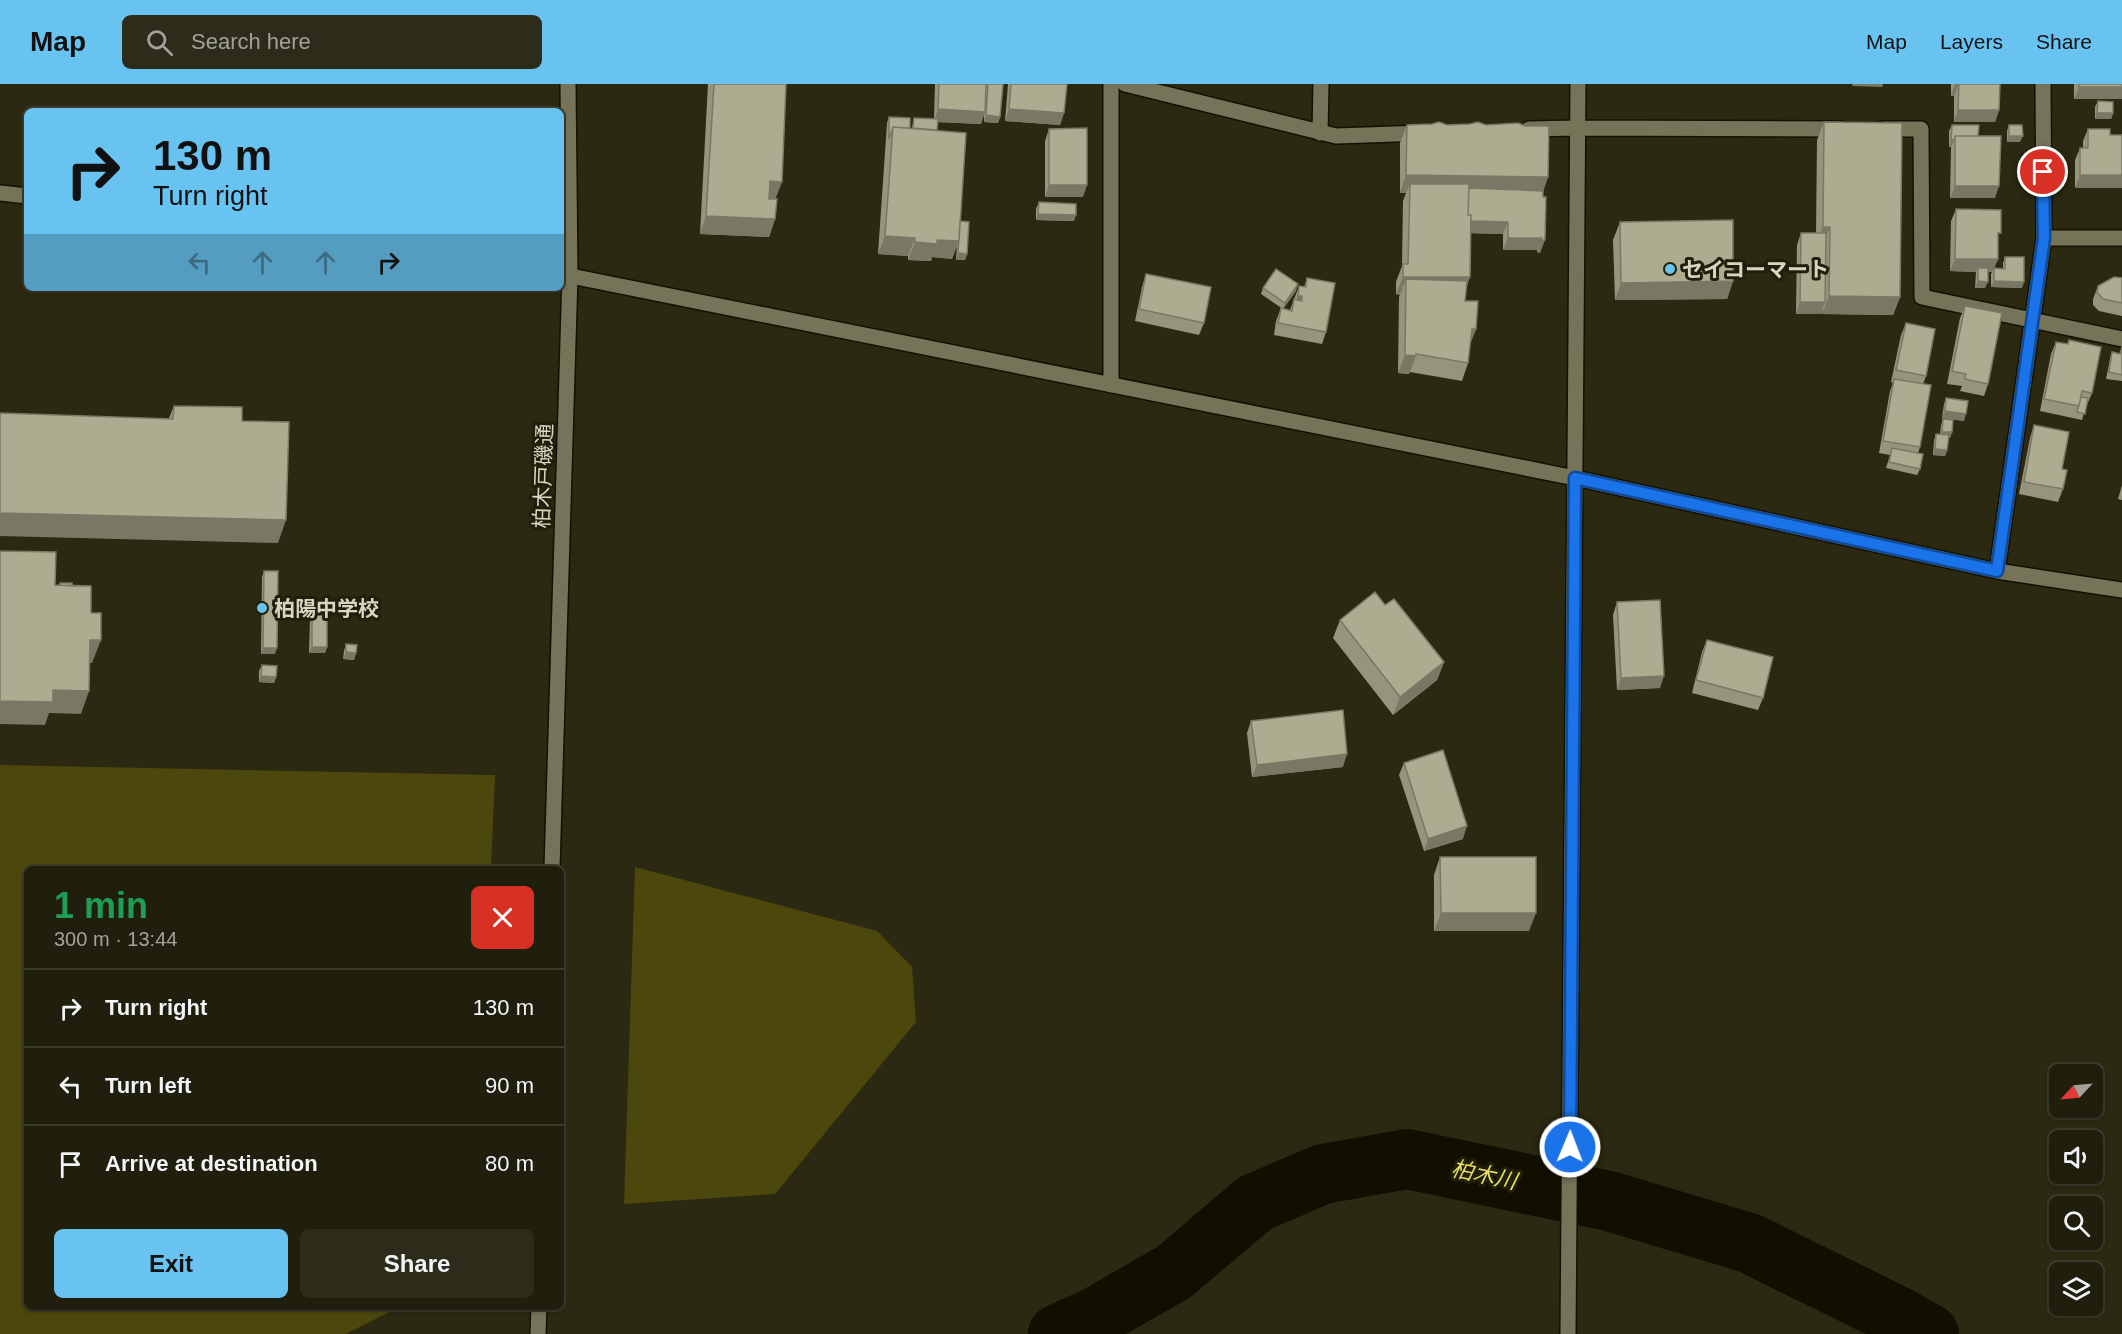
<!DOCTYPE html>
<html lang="en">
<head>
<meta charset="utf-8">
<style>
  :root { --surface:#201f0d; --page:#2d2c1b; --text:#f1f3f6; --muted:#a2a29d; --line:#3d3d2e; --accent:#69c3f1 }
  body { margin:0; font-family:Arial,"Noto Sans JP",sans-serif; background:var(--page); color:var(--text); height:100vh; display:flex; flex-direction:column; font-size:22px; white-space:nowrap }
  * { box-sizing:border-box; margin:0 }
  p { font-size:20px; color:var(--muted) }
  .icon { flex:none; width:33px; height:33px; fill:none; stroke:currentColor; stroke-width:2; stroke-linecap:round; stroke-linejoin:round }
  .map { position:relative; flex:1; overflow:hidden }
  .drawer { position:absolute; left:24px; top:782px; width:540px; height:444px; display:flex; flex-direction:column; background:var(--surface); border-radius:9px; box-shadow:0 2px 4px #0004,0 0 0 2px var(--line) }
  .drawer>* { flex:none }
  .banner { position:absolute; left:24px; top:24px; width:540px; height:183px; border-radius:9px; box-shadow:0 2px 4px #0004,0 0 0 2px var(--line); background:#69c3f1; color:#111; overflow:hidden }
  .needle { width:39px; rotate:244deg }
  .tools { position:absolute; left:2049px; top:980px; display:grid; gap:12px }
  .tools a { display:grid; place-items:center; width:54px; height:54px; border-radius:9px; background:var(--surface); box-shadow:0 2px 4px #0004,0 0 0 2px var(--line); font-size:30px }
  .pin { position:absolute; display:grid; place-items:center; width:51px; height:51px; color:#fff; margin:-26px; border:3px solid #fff; border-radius:50%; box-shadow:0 2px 6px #0007 }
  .me { position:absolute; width:66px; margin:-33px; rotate:1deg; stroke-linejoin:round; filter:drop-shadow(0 0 4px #0008) }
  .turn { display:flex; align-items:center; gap:21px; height:126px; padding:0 30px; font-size:27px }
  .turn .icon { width:78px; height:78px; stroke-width:2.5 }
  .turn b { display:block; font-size:42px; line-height:51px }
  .lanes { display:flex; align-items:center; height:57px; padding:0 30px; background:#0003; justify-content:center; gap:30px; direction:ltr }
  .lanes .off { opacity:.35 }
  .round { display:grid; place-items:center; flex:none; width:63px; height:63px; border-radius:9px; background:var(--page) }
  .summary { display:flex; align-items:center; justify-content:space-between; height:102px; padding:0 30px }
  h1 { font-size:36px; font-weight:700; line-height:45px; color:#1e9e55 }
  .primary-button { display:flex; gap:12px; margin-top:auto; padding:12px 30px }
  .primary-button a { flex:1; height:69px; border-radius:9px; background:var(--accent); color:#111; font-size:24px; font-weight:700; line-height:69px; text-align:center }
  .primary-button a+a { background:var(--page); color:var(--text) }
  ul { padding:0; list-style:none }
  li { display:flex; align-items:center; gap:18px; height:78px; padding:0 30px; border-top:2px solid var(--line) }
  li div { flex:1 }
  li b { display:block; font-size:22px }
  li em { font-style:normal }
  header { display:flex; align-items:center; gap:36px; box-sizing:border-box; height:84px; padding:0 30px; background:var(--accent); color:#111 }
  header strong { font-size:28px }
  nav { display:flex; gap:33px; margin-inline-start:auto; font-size:21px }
  .search { width:420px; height:54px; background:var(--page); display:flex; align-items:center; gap:15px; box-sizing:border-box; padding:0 21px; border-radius:9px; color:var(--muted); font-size:22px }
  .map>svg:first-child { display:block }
  .green { fill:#4c470c }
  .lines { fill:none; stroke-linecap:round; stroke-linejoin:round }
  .river { stroke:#120f00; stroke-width:60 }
  .minor-casing { stroke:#141100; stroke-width:18 }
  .minor { stroke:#757459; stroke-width:15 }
  .wall { fill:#96947c }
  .shaded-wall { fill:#7a7865 }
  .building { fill:#aeac90; stroke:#7a7865; stroke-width:1.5 }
  .route-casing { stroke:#114b97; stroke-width:15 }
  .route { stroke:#1a73e8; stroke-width:10 }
  .poi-dot { fill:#69c3f1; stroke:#211f07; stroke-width:2 }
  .labels { text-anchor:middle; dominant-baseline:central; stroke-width:6; stroke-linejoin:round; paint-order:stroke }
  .poi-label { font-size:21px; font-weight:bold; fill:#d6d5c6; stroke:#211f07; text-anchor:start }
  .street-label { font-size:21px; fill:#d6d5c6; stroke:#211f07 }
  .water-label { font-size:22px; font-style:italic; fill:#e8de68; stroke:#211f07 }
</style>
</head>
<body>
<header>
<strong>Map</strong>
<div class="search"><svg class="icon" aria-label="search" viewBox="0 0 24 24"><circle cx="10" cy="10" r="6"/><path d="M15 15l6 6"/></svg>Search here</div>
<nav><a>Map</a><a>Layers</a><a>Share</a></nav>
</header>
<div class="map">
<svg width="2122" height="1250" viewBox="0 0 2122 1250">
  <rect width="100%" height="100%" fill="#2b2911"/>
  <path class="green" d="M0,681L495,691L491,784H27V1222L399,1223L346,1250H0Z
    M635,783L877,847L912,883L916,938L775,1110L624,1120Z"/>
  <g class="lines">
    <path class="river" d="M1058,1250L1094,1234L1174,1188L1255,1119L1323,1090L1407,1075L1609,1117L1749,1159L1897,1232L1929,1250"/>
    <defs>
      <path id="minor" d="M1125,0L1336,52L1424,49
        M1529,45L1577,44L1841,45
        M1883,45H1921L1922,213L2122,255
        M1320,49L1321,0
        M0,109L27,112
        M2044,154H2122
        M561,190L1575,394L1997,487L2122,506
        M1111,301V0
        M1997,487L2044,154L2043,0
        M552,784L570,191L568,0
        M538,1250L539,1222
        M1568,1250L1578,0"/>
    </defs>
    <use href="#minor" class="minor-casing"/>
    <use href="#minor" class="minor"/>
  </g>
  <path class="wall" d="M708,0H786L775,115V135L769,153L700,150Z
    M935,0H1003L1000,33L998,39L984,38V30L981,40L938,38L937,46L967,170L965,176H956L957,161L952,175L932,173L931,177L908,176V172L878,170L887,39L889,33L910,44H912L914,34L934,35Z
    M1008,0H1067L1064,29L1060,41L1005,37Z
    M1951,0H2000L1999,26L1995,38H1954V12H1951Z
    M2074,0H2122L2074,15Z
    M2098,17L2113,29L2111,35H2095V23Z
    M1824,38L1900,213L1893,231L1822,230L1823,226L1821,230H1796L1797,161L1801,149H1816L1817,56Z
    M1407,41L1548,93L1543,107V113H1546L1540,169L1537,168V166H1503V150L1471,149L1465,217L1476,245L1470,260L1468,279L1462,297L1410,288L1409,290L1398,289L1399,213L1400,211L1396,210V198L1402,182L1403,117L1406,109H1400V59Z
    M1952,41L1978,52L1995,114H1950L1951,63H1949V47Z
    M2009,41L2020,58H2007V47Z
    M1049,45L1083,113H1045V57Z
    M2088,45H2110L2075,104V76L2080,64H2083V57Z
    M1039,118L1074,137L1036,136V125Z
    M1956,125L1998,157V175L1994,184H2003V179L2005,173L2022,204L1991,203V190L1992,188H1988L1985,204H1975L1976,188L1950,187L1951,137Z
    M1620,138L1733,197L1727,215L1615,216L1613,156Z
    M1146,190L1204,239L1199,251L1135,237L1142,203Z
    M1307,194L1326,248L1322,260L1274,251L1276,237L1281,224L1290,226L1299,202L1304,203Z
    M2122,194V232L2099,227L2093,221V215L2098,202Z
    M1263,204L1296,207L1283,225L1261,210Z
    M1965,222L1988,300L1984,312L1960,307L1962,302L1947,300L1960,234Z
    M1906,239L1926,292L1923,300L1920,363L1918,369L1920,385L1917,391L1886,384L1890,371L1879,369L1890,307L1893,299L1891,298L1901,251Z
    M2056,258L2092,309L2087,321H2086L2082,336L2040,327L2051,270Z
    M2122,262V297L2106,295L2110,275L2112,268L2120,270Z
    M1946,314L1964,337L1942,334L1944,320Z
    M174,322L242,337L278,459L169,334Z
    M1943,335L1952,348L1950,354H1948L1947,366L1945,372L1933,371L1934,356L1936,350H1940L1941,341Z
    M2034,341L2062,385L2063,405L2058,418L2019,410L2030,354Z
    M2122,401V416L2118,415Z
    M264,487L275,570H261L262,493Z
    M1617,518L1660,604L1617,606L1613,531Z
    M1385,521L1444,578L1437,596L1393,631L1333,554L1340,536Z
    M312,528L327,563L325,569H309L310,535Z
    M1707,556L1763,614L1758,626L1692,609L1702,568Z
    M346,560L356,569L354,576L343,575L344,567Z
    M262,581L276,593L274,599L259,598V587Z
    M1251,637L1343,683L1252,693L1247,649Z
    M1404,679L1463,755L1424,767L1399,691Z
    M1440,773L1529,847H1434V791Z"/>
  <path class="shaded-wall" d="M1853,0H1883L1882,3L1852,2Z
    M1955,0H1959L1954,12H1951Z
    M2079,3H2122V15H2074Z
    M938,25L985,28L981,40L934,38Z
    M1009,25L1064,29L1060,41L1005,37Z
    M1958,26H1999L1995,38H1954Z
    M2097,29H2113L2111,35H2095Z
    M986,31L1000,33L998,39L984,38Z
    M2009,52H2023L2020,58H2007Z
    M1951,56H1954L1951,63H1949Z
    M1406,91L1548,93L1542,111L1410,100L1406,109H1400Z
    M2080,91H2122V104H2075Z
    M770,97L782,98L775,116L763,115Z
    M1049,101H1087L1083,113H1045Z
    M1955,102H1999L1995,114H1950Z
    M1038,130L1076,131L1074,137L1036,136Z
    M706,132L775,135L769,153L700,150Z
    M1466,137L1508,138L1503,150L1462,149Z
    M1823,143H1830L1823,161L1816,160Z
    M885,152L915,154L908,172L878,170Z
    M1508,154H1542L1537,166H1503Z
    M937,156L959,157L952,175L932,173L931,177L908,176L915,158Z
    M1541,156H1545L1540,169L1537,168Z
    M958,169L967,170L965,176H956Z
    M1955,175H1998L1992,188H1978V184L1976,188L1950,187Z
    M1403,193H1470L1464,211L1406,195L1400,211L1396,210Z
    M1733,197L1727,215L1615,216L1621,199Z
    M1978,197L1988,198L1985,204H1975Z
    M1994,197L2024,198L2022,204L1991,203Z
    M1298,200L1296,207L1283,225L1285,219Z
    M1298,212H1302L1298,224H1293Z
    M1829,212L1900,213L1893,231L1822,230Z
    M1800,218H1825L1821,230H1796Z
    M1472,245H1476L1469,263Z
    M1405,271L1416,272L1409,290L1398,289Z
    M1945,327L1966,330L1964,337L1942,334Z
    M1942,348H1952L1950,354H1940Z
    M1935,365L1947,366L1945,372L1933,371Z
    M0,429L286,436L278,459L0,452Z
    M90,556H101L92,579H82Z
    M312,563H327L325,569H309Z
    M263,564H277L275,570H261Z
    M346,568L356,569L354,576L343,575Z
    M1444,578L1437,596L1393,631L1400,613Z
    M261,592L276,593L274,599L259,598Z
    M1664,592L1660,604L1617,606L1621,594Z
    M53,606L89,607L81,630L49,629L45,641L0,640V617Z
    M1347,670L1343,683L1252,693L1257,681Z
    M1467,742L1463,755L1424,767L1428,755Z
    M1441,829H1536L1529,847H1434Z"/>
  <path class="building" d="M714,0H786L782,98L770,97L769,115H777L775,135L706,132Z
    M939,0H986L985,28L938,25Z
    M988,0H1003L1000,33L986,31Z
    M1011,0H1067L1064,29L1009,25Z
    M1959,0H2000L1999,26H1958Z
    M2079,0H2122V3H2079Z
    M2098,17L2113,18V29H2097Z
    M889,33L910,34V44L893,43L889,55Z
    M914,34L938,35L937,46L913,44Z
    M1439,38L1447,41L1470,40L1478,38L1486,41L1518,39L1525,42H1549L1548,93L1406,91L1407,41L1432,40Z
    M1824,38L1902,39L1900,213L1829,212L1830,143H1823Z
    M1952,41H1979L1978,52H1955L1954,56H1951Z
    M2009,41H2022L2023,52H2009Z
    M893,43L966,49L959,157L937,156V160L915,158V154L885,152Z
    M1087,44V101H1049V45Z
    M2088,45H2110V51H2122V91H2080V64H2088Z
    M1955,52H2001L1999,102H1955Z
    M1410,100H1469L1468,131H1471L1470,193H1403V180H1408Z
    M1469,104L1543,107V113H1546L1545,156H1541L1542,154H1508V138L1471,137V131H1468Z
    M1039,118L1076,120V131L1038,130Z
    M1956,125L2001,126V149H1998V175H1955Z
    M1733,136V197L1621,199L1620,138Z
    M960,137L969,138L967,170L958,169Z
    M1801,149H1826L1825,218H1800Z
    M2005,173H2024V198L1994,197V184L2005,185Z
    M1978,184H1988V198L1978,197Z
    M1276,185L1298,200L1285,219L1263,204Z
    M1146,190L1211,203L1204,239L1139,225Z
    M2114,193L2122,194V219L2103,215L2097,208L2098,202Z
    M1307,194L1335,199L1326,248L1278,239L1281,224L1292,227L1294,215L1302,217V212H1298L1299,202L1306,203Z
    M1406,195L1467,197L1465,217H1478L1476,245H1472L1468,279L1416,270V272L1405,271Z
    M1965,222L2002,229L1988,300L1965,295L1966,290L1952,287Z
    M1906,239L1935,245L1926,292L1896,286Z
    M2069,256L2101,263L2092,309L2082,307L2079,322L2044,315L2056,258L2068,260Z
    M2122,263V291L2109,288L2112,268L2120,270Z
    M1894,295L1931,301L1920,363L1883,357Z
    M2081,313L2088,314L2085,330L2077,328Z
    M1946,314L1968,317L1966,330L1945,327Z
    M174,322L242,323V337L289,338L286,436L0,429V329L173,335Z
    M1943,335L1953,336L1952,348H1942Z
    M2034,341L2069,348L2062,385L2067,386L2063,405L2024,398Z
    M1936,350L1949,351L1947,366L1935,365Z
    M1892,364L1923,370L1920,385L1889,378Z
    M0,467L56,468L55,501L91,502V529H101V556H90L89,607L53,606V618L0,617Z
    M264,487H278L277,564H263Z
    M60,499H72V502L60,501Z
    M1375,508L1385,521L1394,515L1444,578L1400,613L1340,536Z
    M1660,516L1664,592L1621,594L1617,518Z
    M312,528L327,529V563H312Z
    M1707,556L1773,573L1763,614L1696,596Z
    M346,560L357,561L356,569L346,568Z
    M262,581L277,582L276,593L261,592Z
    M1343,626L1347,670L1257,681L1251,637Z
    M1443,666L1467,742L1428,755L1404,679Z
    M1440,773H1536V829H1441Z"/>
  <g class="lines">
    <defs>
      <path id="route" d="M1570,1063L1575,394L1997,487L2044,154L2043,88"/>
    </defs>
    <use href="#route" class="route-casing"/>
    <use href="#route" class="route"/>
  </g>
  <g class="poi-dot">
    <circle cx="1670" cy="185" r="6"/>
    <circle cx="262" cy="524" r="6"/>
  </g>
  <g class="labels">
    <g class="poi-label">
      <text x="1682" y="185">セイコーマート</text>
      <text x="274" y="524">柏陽中学校</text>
    </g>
    <g class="street-label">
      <text transform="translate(543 392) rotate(-88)">柏木戸磯通</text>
    </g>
    <g class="water-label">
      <text transform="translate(1484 1091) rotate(12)">柏木川</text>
    </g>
  </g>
</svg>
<div class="tools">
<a><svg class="needle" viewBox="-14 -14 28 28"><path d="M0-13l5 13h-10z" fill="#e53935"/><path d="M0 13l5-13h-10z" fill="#a2a29d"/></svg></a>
<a><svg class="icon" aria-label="sound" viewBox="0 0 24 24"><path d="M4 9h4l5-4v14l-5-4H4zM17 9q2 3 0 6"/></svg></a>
<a><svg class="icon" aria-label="search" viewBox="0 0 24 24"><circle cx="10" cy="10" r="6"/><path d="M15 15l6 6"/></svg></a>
<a><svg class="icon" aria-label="layers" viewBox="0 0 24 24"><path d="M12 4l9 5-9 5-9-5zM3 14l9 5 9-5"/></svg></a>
</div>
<div class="pin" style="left:2043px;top:88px;background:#d93025"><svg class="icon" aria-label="arrive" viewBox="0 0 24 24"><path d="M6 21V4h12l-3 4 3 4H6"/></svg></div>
<svg class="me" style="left:1570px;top:1063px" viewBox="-20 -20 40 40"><circle r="17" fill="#1a73e8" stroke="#fff" stroke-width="3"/><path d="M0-11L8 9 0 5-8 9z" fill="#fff"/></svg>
<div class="banner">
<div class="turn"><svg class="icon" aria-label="right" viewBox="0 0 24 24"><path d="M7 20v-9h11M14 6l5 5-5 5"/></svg><div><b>130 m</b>Turn right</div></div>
<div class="lanes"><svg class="icon off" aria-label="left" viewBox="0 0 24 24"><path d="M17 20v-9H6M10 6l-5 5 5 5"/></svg><svg class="icon off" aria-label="ahead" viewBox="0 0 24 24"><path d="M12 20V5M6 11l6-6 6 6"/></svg><svg class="icon off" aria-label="ahead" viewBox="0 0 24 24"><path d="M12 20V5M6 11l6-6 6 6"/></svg><svg class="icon" aria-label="right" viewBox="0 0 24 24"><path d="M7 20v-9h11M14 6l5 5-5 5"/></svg></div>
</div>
<section class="drawer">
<div class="summary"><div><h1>1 min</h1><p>300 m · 13:44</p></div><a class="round" style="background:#d93025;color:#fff"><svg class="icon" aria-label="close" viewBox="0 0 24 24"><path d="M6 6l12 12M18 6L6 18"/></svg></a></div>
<ul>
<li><svg class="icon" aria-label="right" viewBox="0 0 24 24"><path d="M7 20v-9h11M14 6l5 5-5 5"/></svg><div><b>Turn right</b></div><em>130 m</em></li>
<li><svg class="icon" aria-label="left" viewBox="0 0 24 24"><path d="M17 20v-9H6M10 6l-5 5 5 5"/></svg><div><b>Turn left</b></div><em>90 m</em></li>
<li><svg class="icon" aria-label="arrive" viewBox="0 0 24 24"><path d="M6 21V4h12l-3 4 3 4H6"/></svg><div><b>Arrive at destination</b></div><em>80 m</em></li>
</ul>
<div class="primary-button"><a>Exit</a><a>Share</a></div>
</section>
</div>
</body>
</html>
